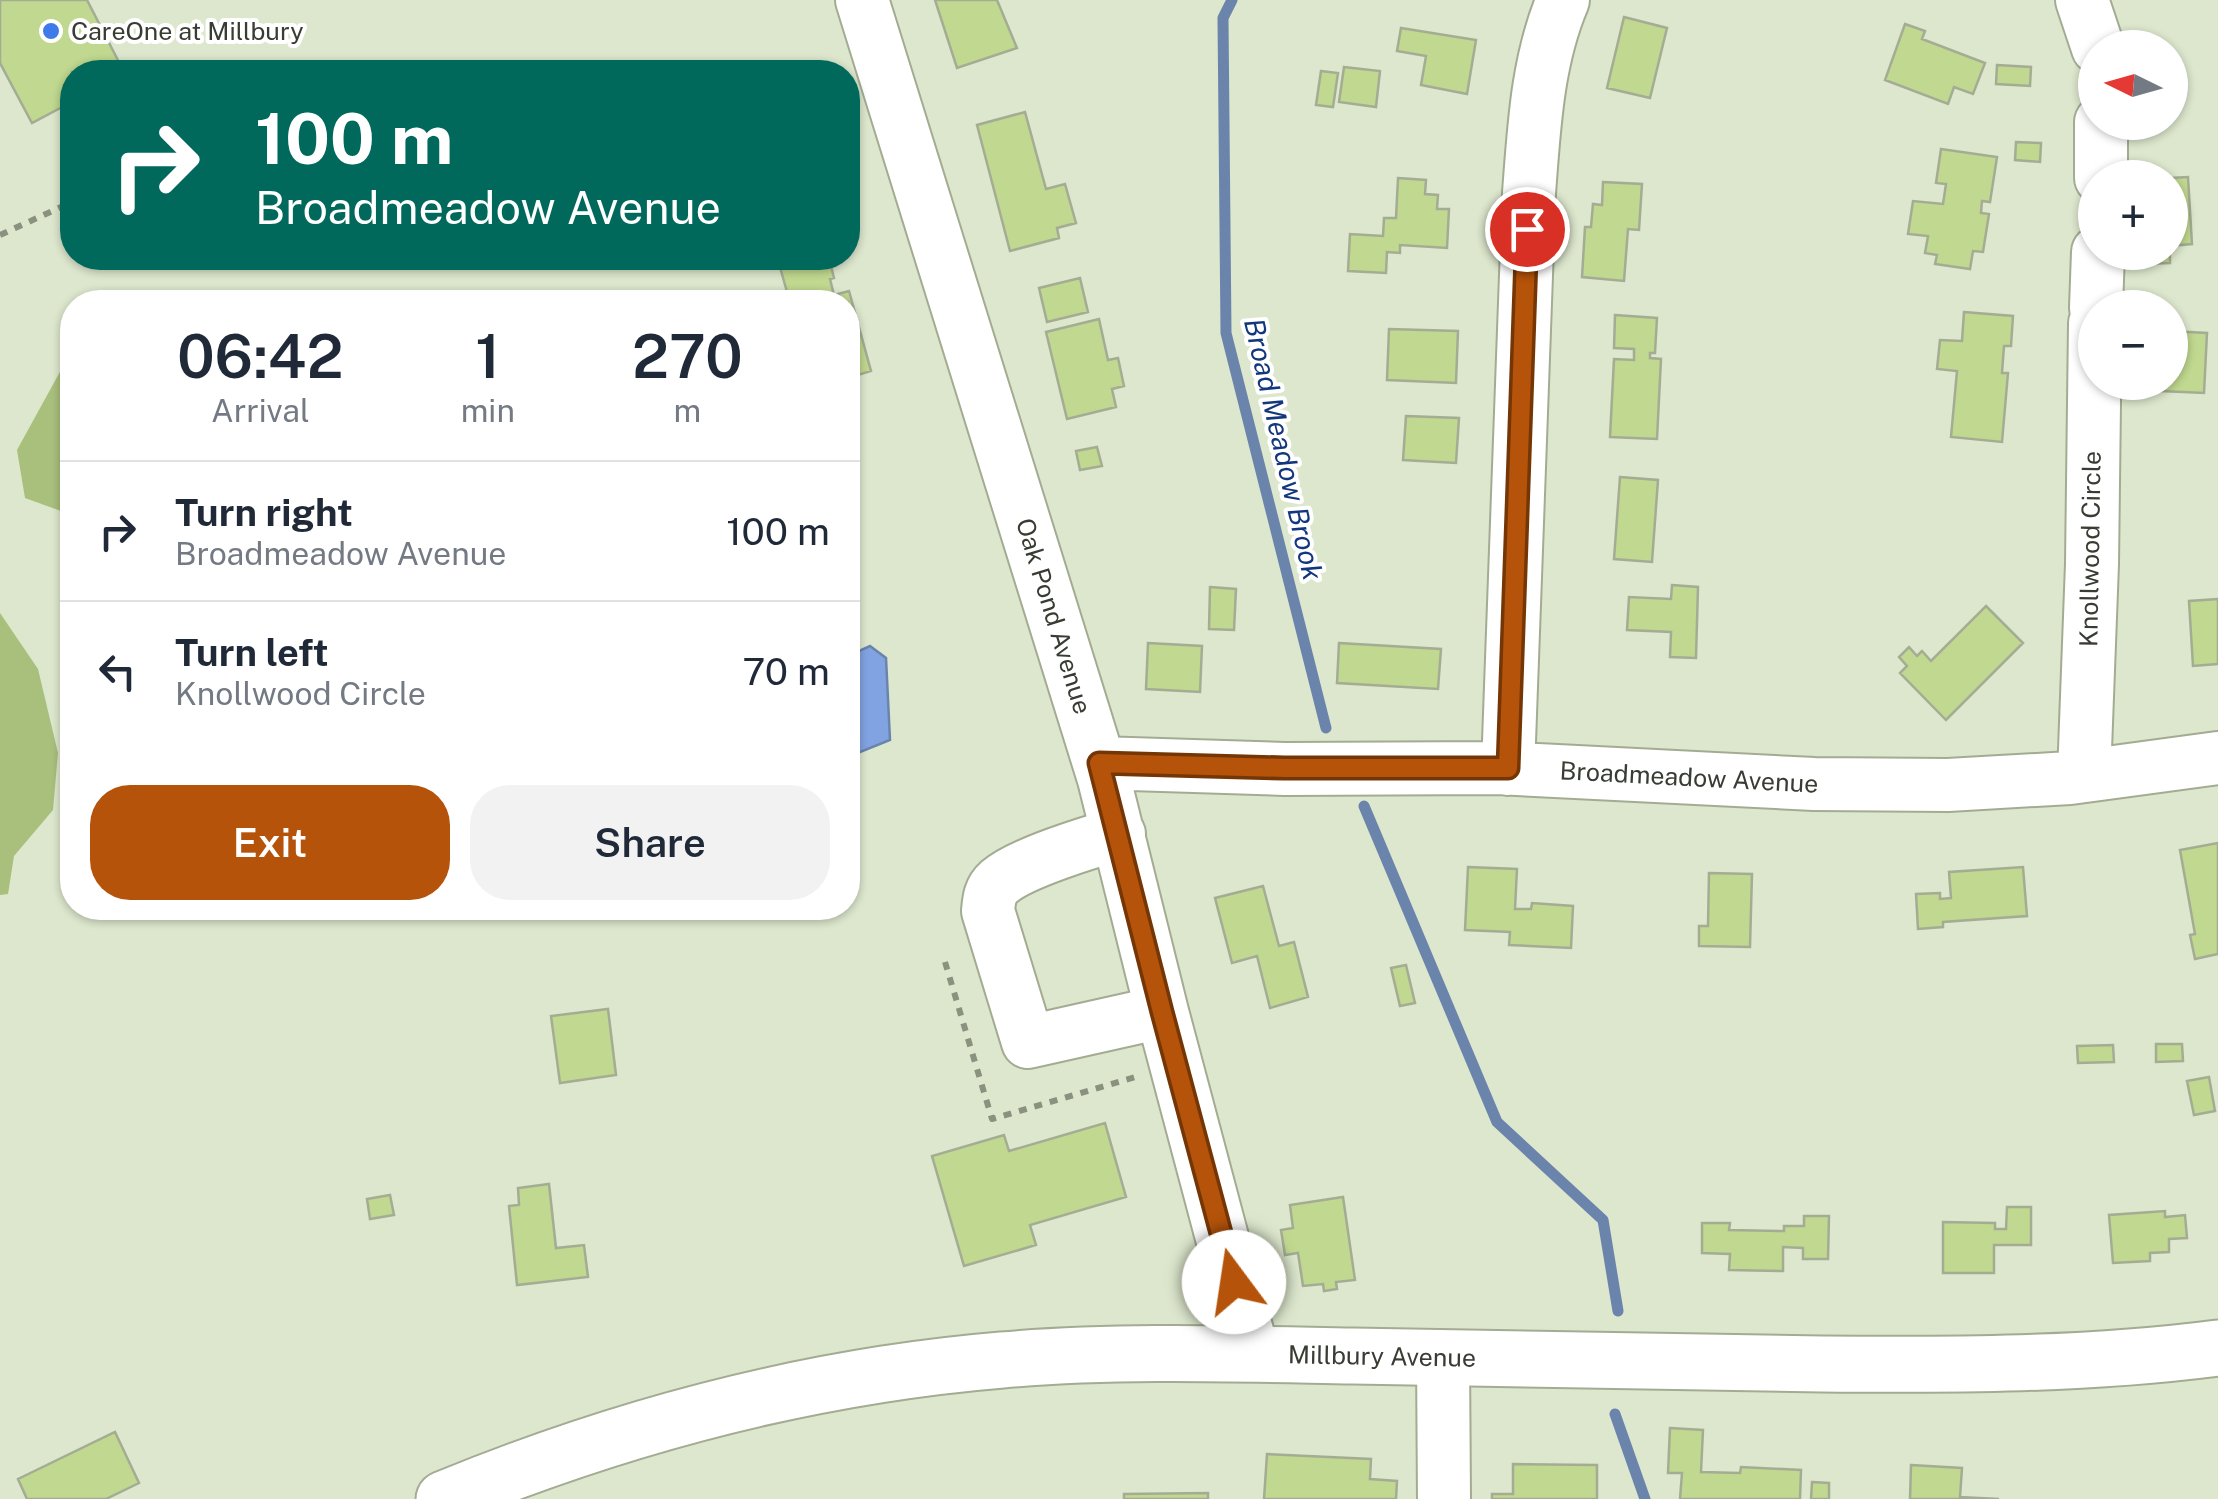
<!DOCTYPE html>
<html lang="en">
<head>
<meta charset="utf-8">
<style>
  :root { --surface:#fff; --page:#f2f2f3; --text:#1f2937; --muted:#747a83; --line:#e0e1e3; --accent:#b45309 }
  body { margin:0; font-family:"Public Sans",sans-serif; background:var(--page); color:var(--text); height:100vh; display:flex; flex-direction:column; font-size:38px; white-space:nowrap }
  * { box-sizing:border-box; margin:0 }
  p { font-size:32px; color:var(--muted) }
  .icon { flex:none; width:55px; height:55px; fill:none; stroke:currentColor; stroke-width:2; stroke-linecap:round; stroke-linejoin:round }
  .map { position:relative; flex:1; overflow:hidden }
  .side { position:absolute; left:60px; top:290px; width:800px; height:630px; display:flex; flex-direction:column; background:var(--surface); border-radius:40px; box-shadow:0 2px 8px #0004 }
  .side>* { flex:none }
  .banner { position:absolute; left:60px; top:60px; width:800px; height:210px; border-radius:40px; box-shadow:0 2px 8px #0004; background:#00695c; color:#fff; overflow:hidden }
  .needle { width:65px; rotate:275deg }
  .controls { position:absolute; left:2078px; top:30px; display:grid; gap:20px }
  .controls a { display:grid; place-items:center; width:110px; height:110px; border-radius:50%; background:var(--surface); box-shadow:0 2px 8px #0004; font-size:50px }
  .pin { position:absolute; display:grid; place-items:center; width:85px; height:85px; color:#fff; margin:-42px; border:5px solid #fff; border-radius:50%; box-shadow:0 2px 10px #0007 }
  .me { position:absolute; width:110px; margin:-55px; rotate:346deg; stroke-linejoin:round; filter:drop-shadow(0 0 8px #0008) }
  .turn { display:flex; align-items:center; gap:35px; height:210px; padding:0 30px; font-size:45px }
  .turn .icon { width:130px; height:130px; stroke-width:2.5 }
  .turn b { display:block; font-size:70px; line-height:85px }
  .eta { display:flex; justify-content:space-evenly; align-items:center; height:170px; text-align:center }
  .eta b { font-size:60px; font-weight:600; line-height:70px }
  .button { display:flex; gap:20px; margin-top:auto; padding:20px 30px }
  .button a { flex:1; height:115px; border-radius:40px; background:var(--accent); color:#fff; font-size:40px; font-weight:600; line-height:115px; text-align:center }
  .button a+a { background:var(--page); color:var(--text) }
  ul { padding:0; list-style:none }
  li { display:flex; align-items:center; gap:30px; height:140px; padding:0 30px; border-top:2px solid var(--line) }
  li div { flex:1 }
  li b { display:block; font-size:38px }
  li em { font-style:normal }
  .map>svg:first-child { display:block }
  .green { fill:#a9bf7c }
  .water { fill:#81a3e1; stroke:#6b84ac; stroke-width:2.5 }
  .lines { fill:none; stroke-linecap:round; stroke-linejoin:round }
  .stream { stroke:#6b84ac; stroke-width:11 }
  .building { fill:#c0d88f; stroke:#a4ad94; stroke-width:2.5 }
  .minor-casing { stroke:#a3ac93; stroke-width:56 }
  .major-casing { stroke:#a3ac93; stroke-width:59 }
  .path { stroke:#8a917f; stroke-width:6; stroke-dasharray:8 8; stroke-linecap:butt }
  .minor { stroke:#fff; stroke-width:52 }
  .major { stroke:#fff; stroke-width:55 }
  .route-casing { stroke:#753606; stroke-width:25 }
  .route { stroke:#b45309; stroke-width:18 }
  .poi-dot { fill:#3f7ae9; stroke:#fff; stroke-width:4 }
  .labels { text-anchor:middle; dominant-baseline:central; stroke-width:8; stroke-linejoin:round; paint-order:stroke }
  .poi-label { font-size:25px; fill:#383c32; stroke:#fff; text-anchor:start }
  .street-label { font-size:25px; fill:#383c32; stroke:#fff }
  .water-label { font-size:28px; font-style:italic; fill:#12377e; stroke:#fff }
</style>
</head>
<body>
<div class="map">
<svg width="2218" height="1499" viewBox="0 0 2218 1499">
  <rect width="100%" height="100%" fill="#dde7cd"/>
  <path class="green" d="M72,355V515L25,498L17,450L67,359Z
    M0,613L38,669L58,753L53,810L14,856L8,894L0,895Z"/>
  <path class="water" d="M870,646L886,658L890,740L848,757V656Z"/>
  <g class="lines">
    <path class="stream" d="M1232,0L1223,18L1226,333L1326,728
      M1364,806L1497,1122L1603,1220L1618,1311
      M1615,1414L1645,1499"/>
  </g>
  <path class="building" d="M0,0H87L124,72H72V112L68,104L32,123L0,63Z
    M935,0H997L1017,48L957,68Z
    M1624,17L1667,28L1650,98L1607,88Z
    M1905,24L1925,31L1922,39L1985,63L1973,94L1954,87L1948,104L1885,80Z
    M1401,28L1476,40L1467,94L1421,85L1426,56L1397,51Z
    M1997,65L2031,67L2030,86L1996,84Z
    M1344,67L1380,71L1376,107L1339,102Z
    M1321,71L1338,73L1333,107L1316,105Z
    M1025,112L1046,189L1065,184L1076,223L1057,228L1059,238L1010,251L977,125Z
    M2016,142L2041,143L2040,162L2015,160Z
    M1941,149L1997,157L1990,202L1982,201L1981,213L1989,214L1983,252L1973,251L1970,269L1935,264L1937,255L1925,253L1928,236L1908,234L1913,201L1943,204L1946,184L1936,183Z
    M2188,177L2192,244L2170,246V178Z
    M1398,178L1426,180L1425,194L1438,195L1437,209H1449L1447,248L1400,245V253L1387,252L1386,273L1348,271L1350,234L1383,236L1384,218H1396Z
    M1603,182L1642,184L1639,230L1628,229L1624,281L1582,277L1585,227H1591L1593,204L1602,205Z
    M2145,252H2170V263L2146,264Z
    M788,258H829L834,278L830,279L834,295L849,291L871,371L848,378V302H810L807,294L789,299L778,260Z
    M1080,278L1088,312L1047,322L1039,288Z
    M1964,312L2013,316L2011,346H2004L2002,373H2008L2002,442L1951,437L1957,371L1937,369L1940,340L1962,341Z
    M1615,315L1657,318L1655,353H1650V358L1661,359L1657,439L1610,437L1614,359L1634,360V349L1614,348Z
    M1099,319L1108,360L1118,358L1124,386L1112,389L1116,407L1067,419L1046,332Z
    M1389,329L1458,331L1456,383L1387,380Z
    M2170,331L2207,333L2204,393L2161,391V382H2170Z
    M1406,416L1459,418L1456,463L1403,460Z
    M1097,447L1102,466L1080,470L1076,451Z
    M1620,477L1658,480L1652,562L1614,559Z
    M1672,585L1698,587L1696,658L1670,657L1671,632L1627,630L1629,597L1671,599Z
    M1210,587L1236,589L1234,630L1209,629Z
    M2218,599V664L2193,666L2189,601Z
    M1986,606L2023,643L1946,720L1900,673L1907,666L1899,657L1909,647L1917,656L1922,651L1931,661Z
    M1148,643L1202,646L1200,692L1146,689Z
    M1339,643L1441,649L1438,689L1337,683Z
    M2218,843V954L2195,959L2190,935L2195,934L2180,850Z
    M1468,867L1517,869L1515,909H1531L1532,903L1573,906L1571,948L1509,945L1510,932L1465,930Z
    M2023,867L2027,916L1943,922V927L1918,929L1916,894L1940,893V899L1951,898L1949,872Z
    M1709,873L1752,874L1750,947L1699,946V926H1708Z
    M1263,886L1279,946L1294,942L1308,997L1270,1008L1257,956L1232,963L1215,898Z
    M1406,965L1415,1003L1400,1006L1391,968Z
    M608,1009L616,1075L560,1083L551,1016Z
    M2156,1044H2182L2183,1061L2156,1062Z
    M2113,1045L2114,1062L2078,1063L2077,1046Z
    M2209,1077L2215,1111L2194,1115L2187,1081Z
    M1105,1123L1126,1197L1030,1225L1036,1245L964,1266L932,1156L1004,1135L1009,1151Z
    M549,1184L556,1248L584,1245L588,1277L517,1285L509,1206L519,1205L518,1188Z
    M390,1195L394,1215L370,1219L367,1199Z
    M1343,1197L1355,1280L1336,1282L1337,1289L1324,1291L1323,1284L1303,1286L1298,1253L1285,1255L1281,1230L1293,1228L1290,1205Z
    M2007,1207H2031V1245H1994V1273H1943V1222L1995,1223V1229H2006Z
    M2165,1211V1217L2185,1215L2187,1238L2169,1239V1252L2150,1253V1261L2113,1263L2109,1215Z
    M1804,1216H1829L1828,1259H1803V1248L1783,1247V1271L1729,1270L1730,1254L1702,1253V1223H1730L1729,1230L1784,1231V1226H1804Z
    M1670,1428L1703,1430L1701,1472L1740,1473L1741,1467L1801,1470L1800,1499H1680L1682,1473H1668Z
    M115,1432L139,1483L106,1499H27L18,1479Z
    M1267,1454L1371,1459L1370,1479L1397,1481L1396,1499H1264Z
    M1513,1464L1597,1465V1499H1492V1494H1513Z
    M1911,1465L1962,1468L1960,1497L1999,1499H1910Z
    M1812,1482L1829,1483V1499H1811Z
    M1208,1493V1499H1124V1494Z"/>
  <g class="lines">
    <defs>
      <path id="minor" d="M862,0L1104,779L1162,1012L1253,1354
        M2082,0L2098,48
        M2101,178V122
        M2096,308L2098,252
        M1099,763L1285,769L1497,768L1814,784L1948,785L2070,778L2218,758
        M1508,769L1529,193C1534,128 1537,61 1563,0
        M2084,776L2092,564L2095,323
        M1119,834C1090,842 1021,863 999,882C990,890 989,899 988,911L1028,1042L1162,1012
        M1443,1357L1444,1499"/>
      <path id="major" d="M444,1499C622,1426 810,1376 1002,1360C1118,1350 1237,1354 1353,1356C1510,1358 1666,1362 1822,1364C1954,1365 2087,1365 2218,1348"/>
    </defs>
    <use href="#minor" class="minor-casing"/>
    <use href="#major" class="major-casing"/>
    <path class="path" d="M0,235L72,202
      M945,962L992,1119L1135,1077"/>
    <use href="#minor" class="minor"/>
    <use href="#major" class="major"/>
  </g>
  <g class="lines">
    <defs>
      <path id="route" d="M1234,1282L1162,1012L1099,763L1284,768H1508L1527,229"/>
    </defs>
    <use href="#route" class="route-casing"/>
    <use href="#route" class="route"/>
  </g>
  <circle class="poi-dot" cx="51" cy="31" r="10"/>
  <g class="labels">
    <g class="poi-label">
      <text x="71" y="31">CareOne at Millbury</text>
    </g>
    <g class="street-label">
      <text transform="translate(2090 549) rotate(-89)">Knollwood Circle</text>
      <text transform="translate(1054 616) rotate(73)">Oak Pond Avenue</text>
      <text transform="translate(1689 777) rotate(3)">Broadmeadow Avenue</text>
      <text transform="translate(1382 1356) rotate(1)">Millbury Avenue</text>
    </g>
    <g class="water-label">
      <text transform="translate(1284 449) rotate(77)">Broad Meadow Brook</text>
    </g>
  </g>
</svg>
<div class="controls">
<a><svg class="needle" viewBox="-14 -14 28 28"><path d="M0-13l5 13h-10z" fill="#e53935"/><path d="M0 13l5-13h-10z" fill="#747a83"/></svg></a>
<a>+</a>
<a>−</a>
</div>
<div class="pin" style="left:1527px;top:229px;background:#d93025"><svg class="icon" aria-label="arrive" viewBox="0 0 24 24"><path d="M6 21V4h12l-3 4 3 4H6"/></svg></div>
<svg class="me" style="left:1234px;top:1282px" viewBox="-20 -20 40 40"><circle r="19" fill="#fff"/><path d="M0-13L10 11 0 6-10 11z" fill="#b45309"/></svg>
<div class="banner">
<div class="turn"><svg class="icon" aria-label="right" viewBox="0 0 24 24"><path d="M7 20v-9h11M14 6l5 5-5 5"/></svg><div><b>100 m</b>Broadmeadow Avenue</div></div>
</div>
<section class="side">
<div class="eta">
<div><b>06:42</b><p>Arrival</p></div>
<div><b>1</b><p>min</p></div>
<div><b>270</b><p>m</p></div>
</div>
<ul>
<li><svg class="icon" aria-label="right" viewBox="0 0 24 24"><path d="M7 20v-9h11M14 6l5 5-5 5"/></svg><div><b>Turn right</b><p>Broadmeadow Avenue</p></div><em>100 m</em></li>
<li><svg class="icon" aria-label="left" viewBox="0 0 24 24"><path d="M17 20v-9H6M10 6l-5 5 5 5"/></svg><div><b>Turn left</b><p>Knollwood Circle</p></div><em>70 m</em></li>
</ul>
<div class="button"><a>Exit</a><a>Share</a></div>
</section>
</div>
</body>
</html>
